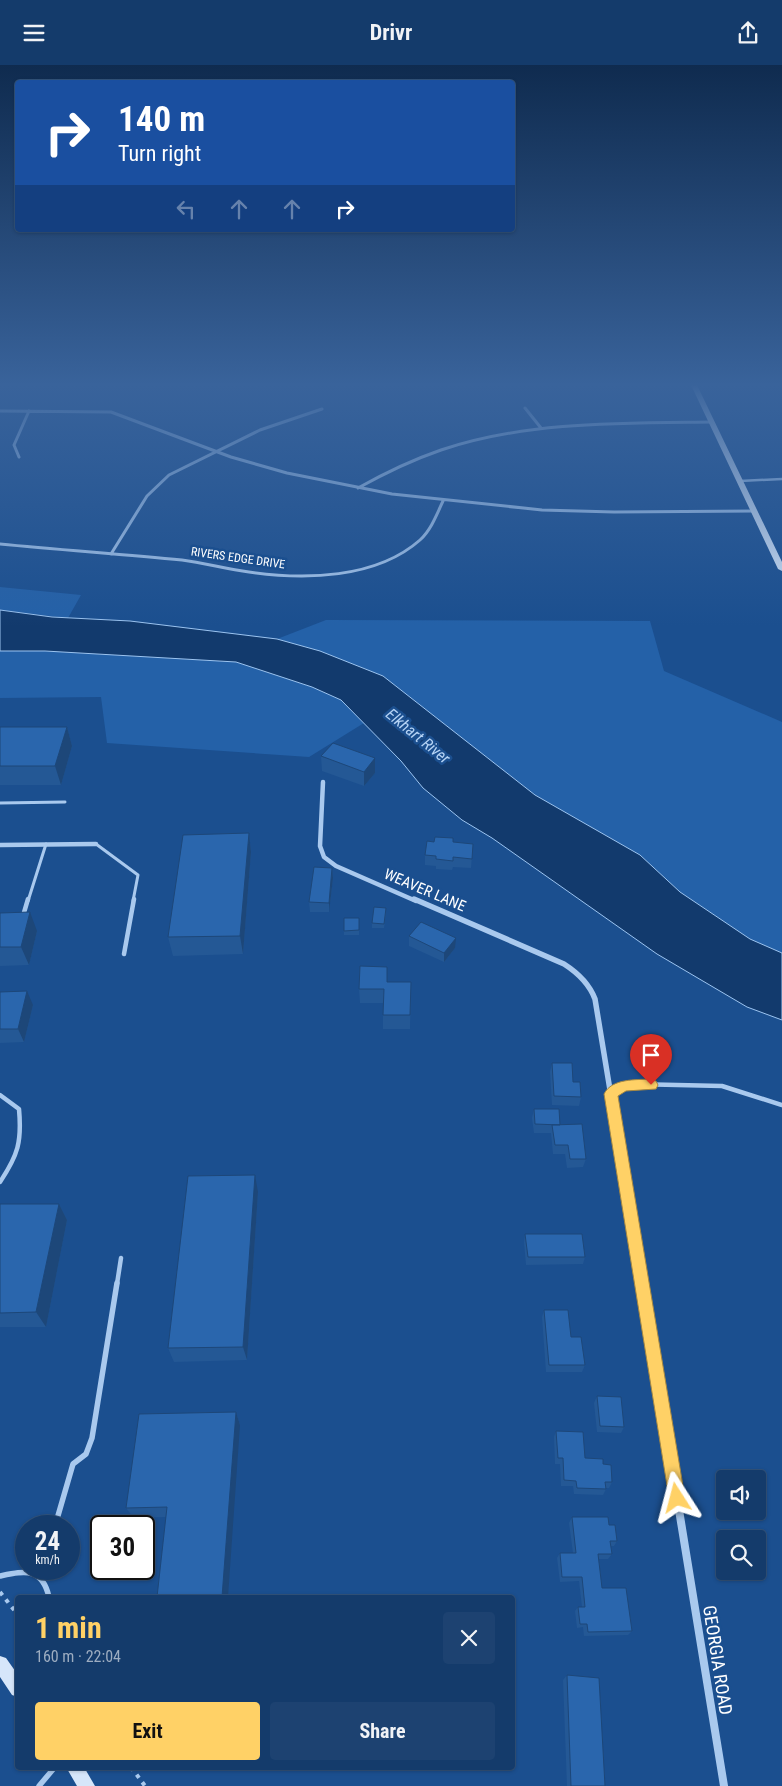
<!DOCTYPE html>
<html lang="en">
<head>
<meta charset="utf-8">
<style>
  :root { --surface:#143b6b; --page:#1d4271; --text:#f1f3f6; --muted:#9dadc1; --line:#33557e; --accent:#ffd166 }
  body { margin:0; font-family:"Roboto Condensed",sans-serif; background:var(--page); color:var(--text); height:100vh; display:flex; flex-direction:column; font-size:19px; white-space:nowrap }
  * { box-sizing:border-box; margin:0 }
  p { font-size:16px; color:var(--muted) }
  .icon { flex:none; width:28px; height:28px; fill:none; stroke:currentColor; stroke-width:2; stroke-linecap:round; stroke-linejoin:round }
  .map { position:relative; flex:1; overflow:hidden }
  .details { position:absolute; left:15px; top:1530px; width:500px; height:175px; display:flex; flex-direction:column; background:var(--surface); border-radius:5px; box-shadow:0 1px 4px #0004,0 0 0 1px var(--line) }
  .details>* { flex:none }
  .hud { position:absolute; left:15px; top:15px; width:500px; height:152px; border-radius:5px; box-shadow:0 1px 4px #0004,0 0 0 1px var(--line); background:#1a4fa0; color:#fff; overflow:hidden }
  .tools { position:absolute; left:716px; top:1405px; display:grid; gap:10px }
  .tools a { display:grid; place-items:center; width:50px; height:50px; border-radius:5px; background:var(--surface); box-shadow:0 1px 4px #0004,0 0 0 1px var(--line); font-size:25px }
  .speed { position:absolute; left:15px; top:1450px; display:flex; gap:10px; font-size:25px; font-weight:700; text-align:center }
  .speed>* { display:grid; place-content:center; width:65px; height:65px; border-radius:50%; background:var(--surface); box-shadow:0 1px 4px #0004,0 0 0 1px var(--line); line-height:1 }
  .speed small { font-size:12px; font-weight:400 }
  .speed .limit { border:2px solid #111; border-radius:8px; background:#fff; color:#111 }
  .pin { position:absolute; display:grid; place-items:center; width:42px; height:42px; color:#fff; margin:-51px -21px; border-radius:50% 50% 50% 0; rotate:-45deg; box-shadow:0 0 5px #0007 }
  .pin .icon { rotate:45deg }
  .me { position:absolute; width:55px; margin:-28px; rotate:351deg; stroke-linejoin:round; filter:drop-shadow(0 0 4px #0008) }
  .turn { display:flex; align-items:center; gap:18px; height:105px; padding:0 20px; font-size:22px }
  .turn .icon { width:65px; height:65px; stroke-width:2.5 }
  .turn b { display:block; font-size:35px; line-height:42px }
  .lanes { display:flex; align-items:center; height:48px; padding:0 20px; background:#0003; justify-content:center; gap:25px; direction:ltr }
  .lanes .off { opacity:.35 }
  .round { display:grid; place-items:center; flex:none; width:52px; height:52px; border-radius:5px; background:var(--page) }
  .summary { display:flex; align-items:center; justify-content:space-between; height:85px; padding:0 20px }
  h1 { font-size:30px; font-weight:700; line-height:38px; color:var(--accent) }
  .action { display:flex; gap:10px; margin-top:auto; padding:10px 20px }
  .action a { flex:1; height:58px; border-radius:5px; background:var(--accent); color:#111; font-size:20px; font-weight:700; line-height:58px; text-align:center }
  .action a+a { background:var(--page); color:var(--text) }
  header { display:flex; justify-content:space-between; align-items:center; height:65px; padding:0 20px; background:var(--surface); font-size:22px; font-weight:700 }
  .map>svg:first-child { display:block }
  .green { fill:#2461a8 }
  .water { fill:#123a6d; stroke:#9cc4f0 }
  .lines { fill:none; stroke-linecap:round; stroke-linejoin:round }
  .path { stroke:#a9c9ee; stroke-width:4; stroke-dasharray:4 5.5; stroke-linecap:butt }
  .lane-far3 { stroke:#a9c9ee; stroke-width:2.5 }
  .lane-far2 { stroke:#a9c9ee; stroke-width:3 }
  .lane-far1 { stroke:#a9c9ee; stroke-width:4.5 }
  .lane { stroke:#a9c9ee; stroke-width:5.5 }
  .street-far3 { stroke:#a9c9ee; stroke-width:3 }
  .street-far2 { stroke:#a9c9ee; stroke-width:4.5 }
  .street-far1 { stroke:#a9c9ee; stroke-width:5.5 }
  .street { stroke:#a9c9ee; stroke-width:8 }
  .secondary { fill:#d6e6fa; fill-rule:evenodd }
  .wall { fill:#245895 }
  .shaded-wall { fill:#1d4779 }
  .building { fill:#2a66ad; stroke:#1d4779 }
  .route { fill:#ffd166; stroke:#a68842 }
  .labels { text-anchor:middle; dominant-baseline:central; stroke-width:5; stroke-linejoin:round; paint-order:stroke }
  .far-street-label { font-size:12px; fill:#fff; stroke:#1b4f8f }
  .street-label { font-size:15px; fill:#fff; stroke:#1b4f8f }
  .water-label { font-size:16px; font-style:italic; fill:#b5d3f5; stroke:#1b4f8f }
  .near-street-label { font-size:18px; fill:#fff; stroke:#1b4f8f }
</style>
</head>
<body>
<header><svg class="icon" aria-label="menu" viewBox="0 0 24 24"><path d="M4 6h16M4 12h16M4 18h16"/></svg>Drivr<svg class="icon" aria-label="share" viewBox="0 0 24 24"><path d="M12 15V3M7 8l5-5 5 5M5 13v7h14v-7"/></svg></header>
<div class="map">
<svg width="782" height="1721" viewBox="0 0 782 1721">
  <rect width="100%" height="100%" fill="#1b4f8f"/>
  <path class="green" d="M0,522L81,530L68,553L0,545Z
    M326,555L650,556L664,606L782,657V888L750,874L680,827L640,790L535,730L383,611L320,586L277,574Z
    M0,586H45L236,597L312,622L341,635L364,658L309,692L107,678L101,632L0,633Z"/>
  <path class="water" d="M0,545L52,552L130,556L277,574L320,586L383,611L535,730L640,790L680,827L750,874L782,888V955L747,942L657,889L492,773L462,755L423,723L401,696L341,635L312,622L236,597L45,586H0Z"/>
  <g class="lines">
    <path class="path" d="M0,1527L18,1550
      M131,1702L145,1721"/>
    <path class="lane-far3" d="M740,416L782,414"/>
    <path class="lane-far2" d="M0,738L65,737
      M96,779L138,810L133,836
      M28,836L46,779"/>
    <path class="lane-far1" d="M23,851L28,834
      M124,889L134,834
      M611,1029L624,1021L632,1019L722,1021L782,1040
      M0,1030L19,1044C22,1077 18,1090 0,1117
      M117,1219L121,1193"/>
    <path class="lane" d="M55,1461L73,1399L86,1389L92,1373L117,1218
      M0,1511C25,1506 42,1502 49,1532
      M39,1721L55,1702"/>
    <path class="street-far3" d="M525,343L541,363
      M0,346L111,347L231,392L287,408L392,429L542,445L614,447L754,446
      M19,392L14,380L29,346
      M358,423C385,408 412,395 441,385C527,356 622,358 712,357
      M0,479C61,485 121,489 182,495C205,498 226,504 249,507C304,515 376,514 420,475C431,465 437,449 443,436
      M111,489L147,431L169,410L260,365L322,344"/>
    <path class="street-far2" d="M323,717L320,781L324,792L336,801L416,836
      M0,780L96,779"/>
    <path class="street-far1" d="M414,834L564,899C578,908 589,918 595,934L642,1219"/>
    <path class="street" d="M642,1218L724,1721"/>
    <path class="secondary" d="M691,320H697L782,497V506L778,504Z
      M0,1591L6,1593L18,1610V1632L12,1630L0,1612Z
      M66,1702H84L95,1721H77Z"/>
  </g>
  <path class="wall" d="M0,662H67L72,681L61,720H0Z
    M321,691L375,708L364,721L322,706Z
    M249,768L251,787L243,889L173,891L168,872Z
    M453,777L473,779L471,803L453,802L452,805L436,804V801L425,800V790Z
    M332,803L333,813L329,847H310L309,837Z
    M0,848L37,866L29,900L0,901Z
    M386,848L384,863H372V858Z
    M344,853H359V870H344Z
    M409,871L455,883L444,897L409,881Z
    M387,917H411L410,964H383V938H360L359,924Z
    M0,927L33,940L24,977L0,978Z
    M552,998L573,1017L581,1032L579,1041L552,1040L550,1007Z
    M534,1044L560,1060L586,1094L583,1102L567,1103L565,1089H553L551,1068H534L532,1053Z
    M258,1127L247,1295L174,1297L168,1283Z
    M0,1139H59L67,1155L46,1262H0Z
    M525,1169L585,1192L583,1199L526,1200L524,1177Z
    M544,1245L571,1272L585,1300L582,1307H546L542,1252Z
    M597,1331L624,1362L621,1368L597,1367L594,1338Z
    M236,1347L240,1360L166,1452L134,1453L126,1443Z
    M556,1366L585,1393L603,1399L612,1417L609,1423H606V1424L603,1430L574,1429L573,1421H561L560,1399H555L554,1372Z
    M572,1452L609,1460L617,1476L614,1481H611L612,1489L608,1494H599L602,1523L632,1566L628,1570L584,1571L583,1562L577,1563L575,1546L578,1542H582L579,1516L560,1517L557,1493L560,1488H573L569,1458Z
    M567,1610L605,1721H567L563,1615Z"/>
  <path class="shaded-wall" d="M67,662L72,681L61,720L55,701Z
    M375,693V708L364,721V707Z
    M249,768L251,787L243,889L240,871Z
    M332,803L333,813L329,847V838Z
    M30,847L37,866L29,900L21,882Z
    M456,873L455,883L444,897V888Z
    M27,926L33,940L24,977L18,964Z
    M255,1110L258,1127L247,1295L243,1282Z
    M59,1139L67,1155L46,1262L36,1247Z
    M236,1347L240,1360L228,1532H222Z"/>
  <path class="building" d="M0,662H67L55,701H0Z
    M333,678L375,693L364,707L321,691Z
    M249,768L240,871L168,872L183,770Z
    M435,772L453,773V777L473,779L472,794L453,792V796L436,794V791L425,790L427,776L434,777Z
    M314,802L332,803L329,838L309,837Z
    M374,842L386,843L384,859L372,858Z
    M30,847L21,882H0V848Z
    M344,853H359V865L344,866Z
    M421,857L456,873L444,888L409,871Z
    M360,901L387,902V917H411L410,950H383L384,924H359Z
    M27,926L18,964H0V927Z
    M552,998H572L573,1017H580L581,1032L554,1031Z
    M534,1044H559L560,1060L535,1059Z
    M582,1059L586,1094H570L568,1080H555L552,1060Z
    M255,1110L243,1282L168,1283L188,1111Z
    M0,1139H59L36,1247L0,1248Z
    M525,1169H582L585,1192H528Z
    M544,1245H568L571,1272H581L585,1300H549Z
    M597,1331L621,1332L624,1362L600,1361Z
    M236,1347L222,1532H157L167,1442L126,1443L139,1349Z
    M556,1366L583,1367L585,1393L603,1394V1399L611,1400L612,1417H605L606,1424L577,1423L576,1416L564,1415L563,1393H558Z
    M572,1452H608L609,1460H615L617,1476H610L612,1489H598L602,1523H626L632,1566L588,1567L587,1559H580L578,1542H585L582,1512H562L560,1488H576Z
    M567,1610L599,1613L605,1721H571Z"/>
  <linearGradient id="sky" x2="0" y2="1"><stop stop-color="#0f2b4f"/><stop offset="0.57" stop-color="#39639b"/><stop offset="1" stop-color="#39639b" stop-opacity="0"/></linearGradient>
  <rect width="782" height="561" fill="url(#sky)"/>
  <path class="route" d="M651,1014L656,1016L658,1020L656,1024L626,1026L618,1031L685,1433L683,1439L677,1442L671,1439L669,1433L604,1029C612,1013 636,1015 651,1014Z"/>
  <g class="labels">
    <g class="far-street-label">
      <text transform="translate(238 493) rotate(8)">RIVERS EDGE DRIVE</text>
    </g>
    <g class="street-label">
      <text transform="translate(425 825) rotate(23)">WEAVER LANE</text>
    </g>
    <g class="water-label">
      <text transform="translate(418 671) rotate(39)">Elkhart River</text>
    </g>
    <g class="near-street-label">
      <text transform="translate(718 1595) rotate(81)">GEORGIA ROAD</text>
    </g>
  </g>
</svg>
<div class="tools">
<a><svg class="icon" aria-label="sound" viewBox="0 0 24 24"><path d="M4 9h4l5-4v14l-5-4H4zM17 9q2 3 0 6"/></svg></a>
<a><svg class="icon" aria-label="search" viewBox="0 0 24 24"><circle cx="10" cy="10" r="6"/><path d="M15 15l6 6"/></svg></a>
</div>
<div class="speed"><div>24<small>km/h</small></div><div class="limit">30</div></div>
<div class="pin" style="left:651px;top:1020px;background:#d93025"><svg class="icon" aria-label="arrive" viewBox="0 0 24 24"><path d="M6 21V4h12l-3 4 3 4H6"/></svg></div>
<svg class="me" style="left:677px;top:1433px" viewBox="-20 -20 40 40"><path d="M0-17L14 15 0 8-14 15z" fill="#ffd166" stroke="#fff" stroke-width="4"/></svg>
<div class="hud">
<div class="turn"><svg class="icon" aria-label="right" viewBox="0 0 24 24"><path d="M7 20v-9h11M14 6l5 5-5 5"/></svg><div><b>140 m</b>Turn right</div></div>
<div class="lanes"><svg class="icon off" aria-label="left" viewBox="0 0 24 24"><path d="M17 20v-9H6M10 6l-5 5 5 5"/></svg><svg class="icon off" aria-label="ahead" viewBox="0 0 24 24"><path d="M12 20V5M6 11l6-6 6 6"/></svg><svg class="icon off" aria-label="ahead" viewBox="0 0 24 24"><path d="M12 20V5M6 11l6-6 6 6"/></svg><svg class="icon" aria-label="right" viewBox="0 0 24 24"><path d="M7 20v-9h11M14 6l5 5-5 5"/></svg></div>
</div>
<section class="details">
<div class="summary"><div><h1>1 min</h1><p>160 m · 22:04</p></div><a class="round"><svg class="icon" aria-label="close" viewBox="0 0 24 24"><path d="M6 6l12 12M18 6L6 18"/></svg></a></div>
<div class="action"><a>Exit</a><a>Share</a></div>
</section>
</div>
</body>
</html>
